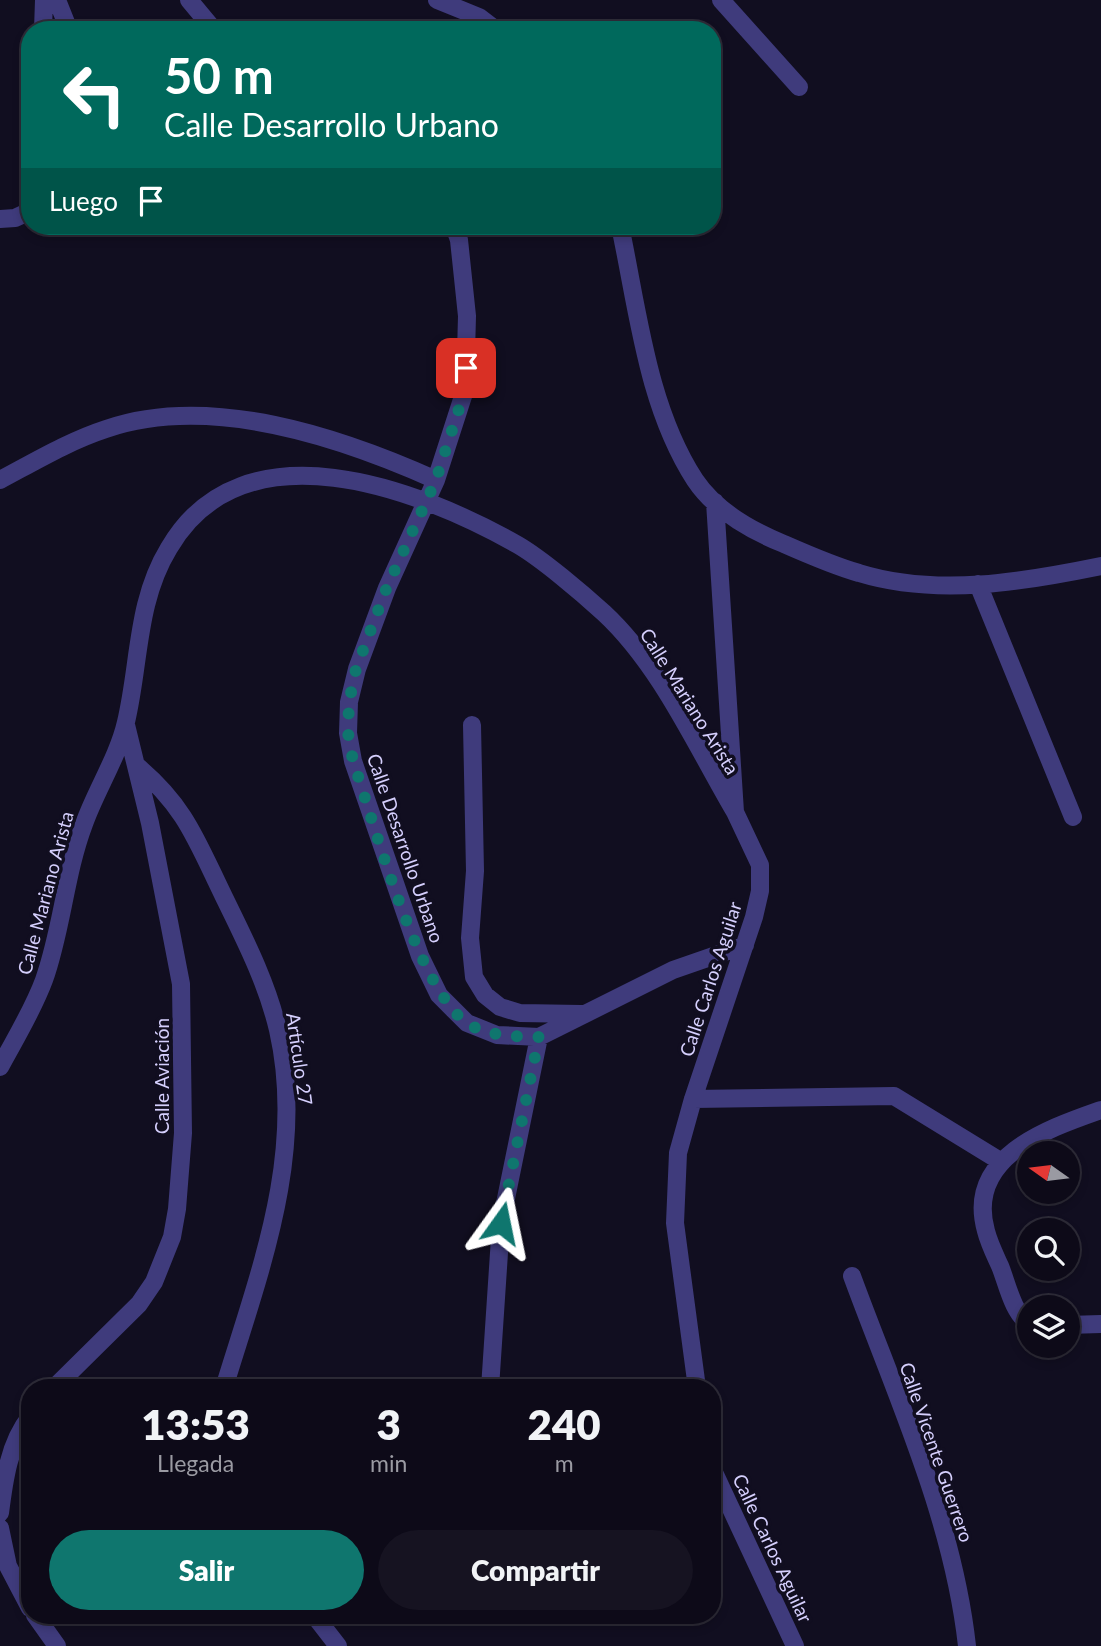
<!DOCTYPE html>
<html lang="es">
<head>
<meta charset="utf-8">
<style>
  :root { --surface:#0d0a18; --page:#161321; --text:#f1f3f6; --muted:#9a9aa2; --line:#2d2b37; --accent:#0f766e }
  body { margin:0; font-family:Lato,sans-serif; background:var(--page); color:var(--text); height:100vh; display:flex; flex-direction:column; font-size:26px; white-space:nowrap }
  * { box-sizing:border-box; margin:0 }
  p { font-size:23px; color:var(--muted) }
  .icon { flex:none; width:38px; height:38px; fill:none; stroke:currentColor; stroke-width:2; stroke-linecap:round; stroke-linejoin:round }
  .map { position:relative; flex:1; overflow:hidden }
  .side { position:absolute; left:21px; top:1379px; width:700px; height:245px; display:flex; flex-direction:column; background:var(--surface); border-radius:28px; box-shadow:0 4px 10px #0003,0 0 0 2px var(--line) }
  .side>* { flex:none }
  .top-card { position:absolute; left:21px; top:21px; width:700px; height:214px; border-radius:28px; box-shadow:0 4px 10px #0003,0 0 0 2px var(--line); background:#00695c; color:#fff; overflow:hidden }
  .needle { width:46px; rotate:284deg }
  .buttons { position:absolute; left:1017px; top:1141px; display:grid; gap:14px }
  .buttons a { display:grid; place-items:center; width:63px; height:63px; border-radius:50%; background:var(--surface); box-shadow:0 4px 10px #0003,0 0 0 2px var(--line); font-size:35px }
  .pin { position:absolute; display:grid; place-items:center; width:60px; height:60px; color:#fff; margin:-30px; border-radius:14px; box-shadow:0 4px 10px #0006 }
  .me { position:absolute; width:77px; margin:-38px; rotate:12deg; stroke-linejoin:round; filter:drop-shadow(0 0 5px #0008) }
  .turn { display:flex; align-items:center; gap:24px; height:147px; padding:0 28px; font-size:32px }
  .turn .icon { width:91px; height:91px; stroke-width:2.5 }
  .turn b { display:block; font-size:49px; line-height:60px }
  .then { display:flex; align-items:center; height:66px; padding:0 28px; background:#0003; gap:14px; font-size:26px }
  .eta { display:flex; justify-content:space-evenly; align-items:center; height:119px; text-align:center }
  .eta b { font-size:42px; font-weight:800; line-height:49px }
  .cta { display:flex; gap:14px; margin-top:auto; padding:14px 28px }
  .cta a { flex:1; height:80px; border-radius:42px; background:var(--accent); color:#fff; font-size:28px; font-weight:800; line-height:80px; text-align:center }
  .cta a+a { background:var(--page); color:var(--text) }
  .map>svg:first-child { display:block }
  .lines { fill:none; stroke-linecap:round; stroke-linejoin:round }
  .minor { stroke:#3f3b7c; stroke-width:18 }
  .route { stroke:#0f766e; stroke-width:12; stroke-dasharray:0 21.6 }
  .labels { text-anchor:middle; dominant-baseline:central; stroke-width:7; stroke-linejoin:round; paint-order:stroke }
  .street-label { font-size:19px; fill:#d5cffd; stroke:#110e20 }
</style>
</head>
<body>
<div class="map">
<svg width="1101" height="1646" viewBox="0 0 1101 1646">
  <rect width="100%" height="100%" fill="#110e20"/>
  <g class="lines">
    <path class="minor" d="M57,0L69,30
      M189,0L214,30
      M437,0L479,17L496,30
      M721,0L799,87
      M43,30L44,0
      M0,219L15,218L30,211
      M454,226L459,240L467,316L465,390L436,480L387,588L357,669L349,702L348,733L353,761L420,956L439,995L467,1023L497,1035L539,1037L673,970L745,945
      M620,226C638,310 647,406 695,480C715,510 752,531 784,544C809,555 834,566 859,573C937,597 1023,582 1101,566
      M0,480C34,462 69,441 106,429C210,393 340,437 436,480
      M978,584L1073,817
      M472,725L475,871L470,938L474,977L485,995L500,1007L520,1013L581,1014
      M137,766C186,807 197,842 224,897C245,940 267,983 278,1030C306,1154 260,1270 224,1388
      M0,1067C15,1039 33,1010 44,980C62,930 65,874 84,824C96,790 118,757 126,722C140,663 136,602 169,548C243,421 419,489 518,545C542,559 582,593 604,613C661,666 696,746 735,812
      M693,1099L894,1096L1000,1161
      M852,1276C896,1396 953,1518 967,1646
      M1029,1323C1013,1314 1007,1283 1000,1266C995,1255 989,1243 986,1231C965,1157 1047,1129 1101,1110
      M1068,1325L1101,1324
      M54,1388L139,1304L154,1282L172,1237L177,1209L183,1133L181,984L150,823L126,725
      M490,1388L501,1223L539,1037
      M697,1388L675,1223L678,1153L693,1099L754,917L760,891V865L735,812L715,502
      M712,1468L795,1646
      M0,1513C4,1481 9,1443 30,1417
      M0,1528L8,1566L30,1608
      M35,1615L57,1646
      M314,1615L338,1646"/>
  </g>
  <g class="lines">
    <path class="route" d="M466,368L465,390L436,480L387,587L356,669L349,702L348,733L353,761C374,822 418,990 467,1023C488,1037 515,1036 539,1037L501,1223"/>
  </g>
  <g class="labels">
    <g class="street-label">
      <text transform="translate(690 701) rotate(58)">Calle Mariano Arista</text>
      <text transform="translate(406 848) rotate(71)">Calle Desarrollo Urbano</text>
      <text transform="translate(45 893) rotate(-75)">Calle Mariano Arista</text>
      <text transform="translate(710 979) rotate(-72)">Calle Carlos Aguilar</text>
      <text transform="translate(300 1059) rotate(82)">Artículo 27</text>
      <text transform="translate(161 1076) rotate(-90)">Calle Aviación</text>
      <text transform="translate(937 1452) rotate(71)">Calle Vicente Guerrero</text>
      <text transform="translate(773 1548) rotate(65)">Calle Carlos Aguilar</text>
    </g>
  </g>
</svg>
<div class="buttons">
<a><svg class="needle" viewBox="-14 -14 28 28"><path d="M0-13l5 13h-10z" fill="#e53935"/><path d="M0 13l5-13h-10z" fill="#9a9aa2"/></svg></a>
<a><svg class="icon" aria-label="search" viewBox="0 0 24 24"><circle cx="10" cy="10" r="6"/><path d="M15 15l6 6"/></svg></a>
<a><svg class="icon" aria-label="layers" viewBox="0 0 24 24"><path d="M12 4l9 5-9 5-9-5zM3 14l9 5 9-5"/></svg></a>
</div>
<div class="pin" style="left:466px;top:368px;background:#d93025"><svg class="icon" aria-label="arrive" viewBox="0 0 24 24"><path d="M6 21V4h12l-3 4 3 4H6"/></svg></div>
<svg class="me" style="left:501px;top:1223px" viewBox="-20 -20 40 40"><path d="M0-17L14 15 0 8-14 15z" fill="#0f766e" stroke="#fff" stroke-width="4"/></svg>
<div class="top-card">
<div class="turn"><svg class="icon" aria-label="left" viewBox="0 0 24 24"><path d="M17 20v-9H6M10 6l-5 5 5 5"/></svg><div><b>50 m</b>Calle Desarrollo Urbano</div></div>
<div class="then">Luego<svg class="icon" aria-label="arrive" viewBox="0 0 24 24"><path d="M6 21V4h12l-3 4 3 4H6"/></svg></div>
</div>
<section class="side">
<div class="eta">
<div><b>13:53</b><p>Llegada</p></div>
<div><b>3</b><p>min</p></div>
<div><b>240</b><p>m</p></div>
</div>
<div class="cta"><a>Salir</a><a>Compartir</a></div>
</section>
</div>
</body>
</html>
